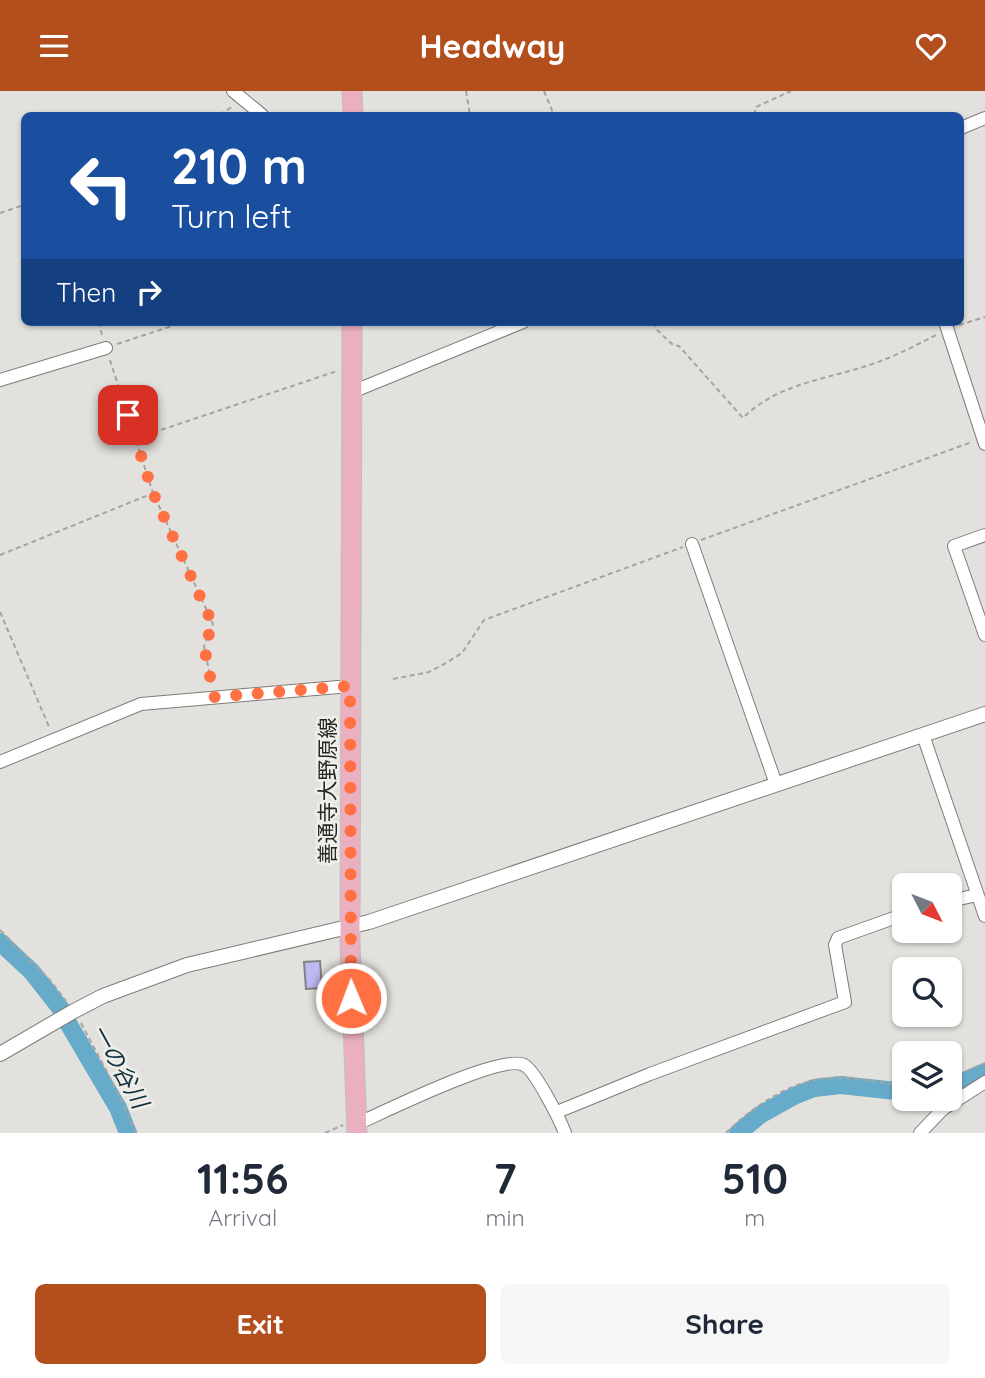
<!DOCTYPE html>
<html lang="en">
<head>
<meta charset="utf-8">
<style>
  :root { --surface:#fff; --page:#f6f6f7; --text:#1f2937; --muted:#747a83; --accent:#b34e1d }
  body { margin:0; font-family:Quicksand,"Noto Sans JP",sans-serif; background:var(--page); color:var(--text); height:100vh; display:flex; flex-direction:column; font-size:26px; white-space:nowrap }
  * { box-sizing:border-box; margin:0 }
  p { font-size:23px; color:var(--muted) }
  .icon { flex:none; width:38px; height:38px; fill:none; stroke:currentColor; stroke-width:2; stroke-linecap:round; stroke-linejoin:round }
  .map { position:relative; height:1042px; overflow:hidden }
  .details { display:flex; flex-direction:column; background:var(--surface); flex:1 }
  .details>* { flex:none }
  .top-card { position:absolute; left:21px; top:21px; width:943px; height:214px; border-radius:10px; box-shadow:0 2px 5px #0004; background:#1a4fa0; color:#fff; overflow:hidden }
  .needle { width:46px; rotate:132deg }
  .tools { position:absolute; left:892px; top:782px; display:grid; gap:14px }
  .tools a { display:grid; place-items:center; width:70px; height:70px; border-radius:10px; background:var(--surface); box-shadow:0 2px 5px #0004; font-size:35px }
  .pin { position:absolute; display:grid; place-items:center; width:60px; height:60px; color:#fff; margin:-30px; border-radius:14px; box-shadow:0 4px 10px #0006 }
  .me { position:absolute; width:77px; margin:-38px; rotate:359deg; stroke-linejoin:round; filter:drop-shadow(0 0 5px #0008) }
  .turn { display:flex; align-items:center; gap:24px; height:147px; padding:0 35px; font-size:32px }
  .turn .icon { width:91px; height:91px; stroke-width:2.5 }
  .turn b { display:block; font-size:49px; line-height:60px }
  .then { display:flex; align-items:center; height:66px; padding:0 35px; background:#0003; gap:14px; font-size:26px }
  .eta { display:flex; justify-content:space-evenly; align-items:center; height:119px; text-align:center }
  .eta b { font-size:42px; font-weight:700; line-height:49px }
  .cta { display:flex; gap:14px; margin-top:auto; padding:14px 35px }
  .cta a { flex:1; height:80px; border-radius:10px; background:var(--accent); color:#fff; font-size:28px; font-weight:700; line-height:80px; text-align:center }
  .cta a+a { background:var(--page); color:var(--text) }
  header { display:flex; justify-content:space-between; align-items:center; height:91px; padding:0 35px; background:var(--accent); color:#fff; font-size:32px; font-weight:700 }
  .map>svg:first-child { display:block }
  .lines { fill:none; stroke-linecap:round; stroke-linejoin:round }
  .river { stroke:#66abc9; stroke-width:18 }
  .building { fill:#bdbaf4; stroke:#828285; stroke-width:2 }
  .minor-casing { stroke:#7d7c79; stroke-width:14 }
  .tertiary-casing { stroke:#7d7c79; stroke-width:16 }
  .primary-casing { stroke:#bebebe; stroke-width:21 }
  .path { stroke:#a6a4a2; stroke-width:2; stroke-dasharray:5 3.5; stroke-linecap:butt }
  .minor { stroke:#fff; stroke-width:12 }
  .tertiary { stroke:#fff; stroke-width:14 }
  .primary { stroke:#ebb0bf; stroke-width:19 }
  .route { stroke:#ff7043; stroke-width:12; stroke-dasharray:0 21.6 }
  .labels { text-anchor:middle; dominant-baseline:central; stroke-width:5; stroke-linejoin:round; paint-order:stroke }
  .street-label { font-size:21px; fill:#272625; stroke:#f0eeeb }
  .water-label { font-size:23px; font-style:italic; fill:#0f303d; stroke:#f0eeeb }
</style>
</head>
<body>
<header><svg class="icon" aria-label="menu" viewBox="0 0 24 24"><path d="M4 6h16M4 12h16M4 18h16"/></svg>Headway<svg class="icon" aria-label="heart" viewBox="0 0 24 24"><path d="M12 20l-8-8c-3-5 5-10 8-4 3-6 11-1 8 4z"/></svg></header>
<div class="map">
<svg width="985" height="1042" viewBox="0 0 985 1042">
  <rect width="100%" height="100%" fill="#e3e1de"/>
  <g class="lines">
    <path class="river" d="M0,851L32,881L61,918
      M68,932L118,1017L128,1042
      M950,996L985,981
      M738,1042L760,1024L794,1005L814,997L841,994L905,1001"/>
  </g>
  <path class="building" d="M320,870L322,897L306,898L304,871Z"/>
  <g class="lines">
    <defs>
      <path id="minor" d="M233,0L262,24
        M961,37L985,27
        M945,231L985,353
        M0,289L106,257
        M352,301L523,231
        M985,444L954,455L985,544
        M692,453L776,693
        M923,644L985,825
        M0,671L141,613L350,595
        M950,810L977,804
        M557,1021L650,983L845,911L835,854L838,847L905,823
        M357,1033C384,1021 502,962 524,974C535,979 560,1029 565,1042
        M920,1042L943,1018L985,991"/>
      <path id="tertiary" d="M0,963L74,920L103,905L187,874L369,831L985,623"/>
      <path id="primary" d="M352,0L353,24
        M352,231L350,850L357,1042"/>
    </defs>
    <use href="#minor" class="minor-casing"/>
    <use href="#tertiary" class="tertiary-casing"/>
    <use href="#primary" class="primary-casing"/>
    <path class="path" d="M466,0L470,24
      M544,0L554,24
      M220,24L233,15
      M754,24L756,16L791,0
      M0,122L24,114
      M98,231L103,247
      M656,231L655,237L673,254L679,255L743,327C781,289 836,288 883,269C902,262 920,252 938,243
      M959,234L985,226
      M117,253L184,231
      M110,269L153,402L213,533L204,555L212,594
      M137,347L337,280
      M701,449L972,351
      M0,464L151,403
      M0,521L50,638
      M393,588L429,581L446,572L462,562L484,529L683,456
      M0,839L50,889L66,910
      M81,932L117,1000L136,1042
      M950,987L985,972
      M325,1042L343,1034
      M726,1042C752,1016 792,989 829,987C854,985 880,993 905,994"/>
    <use href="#minor" class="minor"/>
    <use href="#tertiary" class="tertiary"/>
    <use href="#primary" class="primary"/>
  </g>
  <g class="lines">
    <path class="route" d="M128,324L153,402L213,534L204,555L214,606L350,595L351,907"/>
  </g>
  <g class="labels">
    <g class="street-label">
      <text transform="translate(327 700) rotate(-90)">善通寺大野原線</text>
    </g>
    <g class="water-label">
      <text transform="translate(120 975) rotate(61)">一の谷川</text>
    </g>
  </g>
</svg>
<div class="tools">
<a><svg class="needle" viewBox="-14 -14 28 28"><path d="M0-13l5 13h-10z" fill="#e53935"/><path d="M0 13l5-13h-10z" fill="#747a83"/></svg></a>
<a><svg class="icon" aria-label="search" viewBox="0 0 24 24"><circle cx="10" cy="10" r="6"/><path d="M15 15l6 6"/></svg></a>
<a><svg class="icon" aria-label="layers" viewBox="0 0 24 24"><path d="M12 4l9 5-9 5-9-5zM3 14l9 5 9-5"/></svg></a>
</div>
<div class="pin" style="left:128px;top:324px;background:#d93025"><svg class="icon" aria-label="arrive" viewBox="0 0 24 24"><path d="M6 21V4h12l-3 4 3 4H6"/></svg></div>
<svg class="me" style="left:351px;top:907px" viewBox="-20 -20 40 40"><circle r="17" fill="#ff7043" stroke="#fff" stroke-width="3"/><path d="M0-11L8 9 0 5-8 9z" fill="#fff"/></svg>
<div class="top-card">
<div class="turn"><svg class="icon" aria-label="left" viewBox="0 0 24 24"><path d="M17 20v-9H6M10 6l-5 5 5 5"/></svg><div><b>210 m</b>Turn left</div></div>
<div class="then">Then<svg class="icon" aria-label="right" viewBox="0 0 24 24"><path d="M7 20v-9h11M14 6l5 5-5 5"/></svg></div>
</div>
</div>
<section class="details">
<div class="eta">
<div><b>11:56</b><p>Arrival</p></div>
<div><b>7</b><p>min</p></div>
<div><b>510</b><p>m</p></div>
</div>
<div class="cta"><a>Exit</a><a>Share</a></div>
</section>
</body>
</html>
